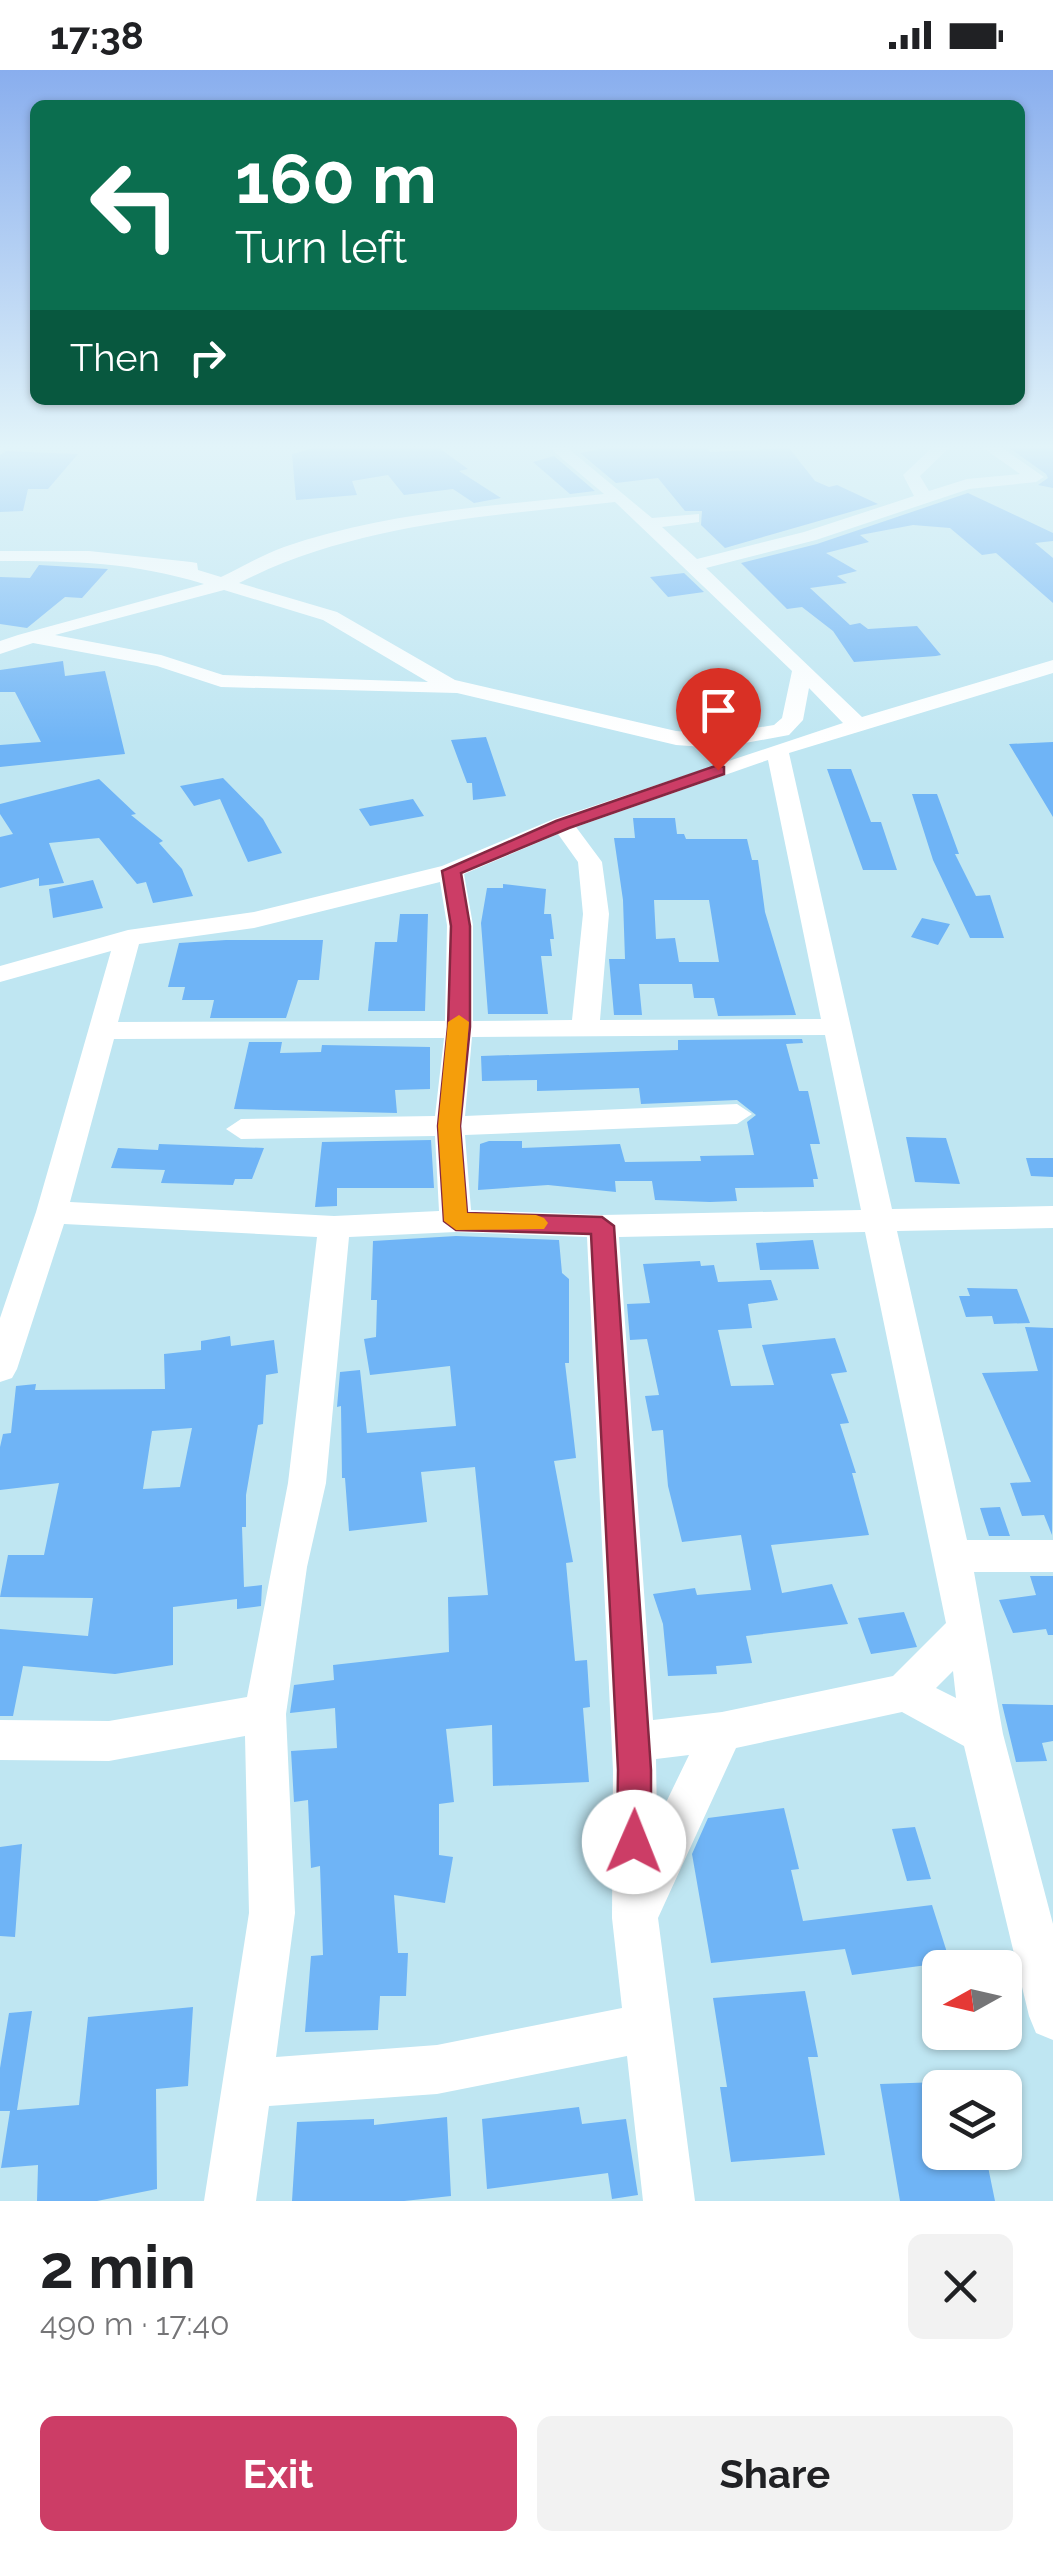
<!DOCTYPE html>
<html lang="en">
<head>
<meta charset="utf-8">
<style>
  :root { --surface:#fff; --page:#f2f2f2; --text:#202124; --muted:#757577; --accent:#cc3d66 }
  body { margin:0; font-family:Raleway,sans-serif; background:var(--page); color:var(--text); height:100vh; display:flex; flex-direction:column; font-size:38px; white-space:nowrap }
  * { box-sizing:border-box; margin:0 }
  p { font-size:32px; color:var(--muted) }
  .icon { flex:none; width:55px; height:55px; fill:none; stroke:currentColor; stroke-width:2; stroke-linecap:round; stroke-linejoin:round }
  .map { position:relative; height:2131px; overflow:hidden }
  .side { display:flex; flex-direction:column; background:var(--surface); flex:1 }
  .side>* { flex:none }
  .top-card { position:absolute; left:30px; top:30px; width:995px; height:305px; border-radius:15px; box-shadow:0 2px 8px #0004; background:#0b6e4f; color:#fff; overflow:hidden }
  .needle { width:65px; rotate:262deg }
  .fabs { position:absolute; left:922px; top:1880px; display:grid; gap:20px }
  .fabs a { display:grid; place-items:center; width:100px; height:100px; border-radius:15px; background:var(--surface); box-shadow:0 2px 8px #0004; font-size:50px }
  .pin { position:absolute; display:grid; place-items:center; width:85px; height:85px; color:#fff; margin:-102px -42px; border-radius:50% 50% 50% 0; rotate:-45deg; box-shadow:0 0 10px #0007 }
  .pin .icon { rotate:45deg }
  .me { position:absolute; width:110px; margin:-55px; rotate:1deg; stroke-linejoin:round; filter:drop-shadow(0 0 8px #0008) }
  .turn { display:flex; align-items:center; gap:35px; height:210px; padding:0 40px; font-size:45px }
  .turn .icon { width:130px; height:130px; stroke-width:2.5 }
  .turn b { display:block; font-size:70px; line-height:85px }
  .then { display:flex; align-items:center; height:95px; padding:0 40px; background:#0003; gap:20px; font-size:38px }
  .round { display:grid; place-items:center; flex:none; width:105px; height:105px; border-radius:15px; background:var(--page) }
  .head { display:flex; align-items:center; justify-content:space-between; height:170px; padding:0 40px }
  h1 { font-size:60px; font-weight:700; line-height:75px }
  .cta { display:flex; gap:20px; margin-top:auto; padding:20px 40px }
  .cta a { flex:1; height:115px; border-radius:15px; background:var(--accent); color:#fff; font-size:40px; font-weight:700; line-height:115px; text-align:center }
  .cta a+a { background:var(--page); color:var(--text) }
  .status { display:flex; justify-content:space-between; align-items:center; height:70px; padding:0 50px; background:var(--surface); direction:ltr }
  .status svg { height:28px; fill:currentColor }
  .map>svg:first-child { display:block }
  .building { fill:#6fb4f6; fill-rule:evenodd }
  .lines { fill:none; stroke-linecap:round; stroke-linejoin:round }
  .street { fill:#fff; fill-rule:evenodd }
  .route { fill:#cc3d66; stroke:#852842; stroke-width:2.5 }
  .slow { fill:#f59e0b }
</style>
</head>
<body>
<div class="status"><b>17:38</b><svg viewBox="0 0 49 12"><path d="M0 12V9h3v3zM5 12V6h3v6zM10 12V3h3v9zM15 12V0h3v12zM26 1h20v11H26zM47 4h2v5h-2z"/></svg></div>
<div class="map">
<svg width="1053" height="2131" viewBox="0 0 1053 2131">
  <rect width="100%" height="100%" fill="#bfe6f2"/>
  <path class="building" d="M324,375H435L468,399L459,401L501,428L474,433L453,419L404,425L388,405L352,411L357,425L296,430L292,384Z
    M619,375H706L710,382L789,378L815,411L829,417L837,415L878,434L725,478L701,455L702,441H685L658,408L616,413L580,383Z
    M1005,375H1053V418L1038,415L1048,408L1046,404Z
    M6,381L78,384L48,419H28L23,441L0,442V385Z
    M554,386L595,421L570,424L533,392Z
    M968,423L1053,463V471L1035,473L1053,488V533L996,483L982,485L950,458L913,455L860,465L869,472L826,483L857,501L837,506L847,513L810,518L850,555L860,553L868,559L917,556L941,585L936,586L854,592L833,561L802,537L787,539L741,493L817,474Z
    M39,495L108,499L82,528L65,527L27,558L0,554V507L30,508Z
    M684,503L704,522L668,527L650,507Z
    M63,591L65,606L105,601L125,684L0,697V675L41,672L15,622H0V600Z
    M486,667L506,726L473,730L472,713H467L451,670Z
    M1053,672V747L1009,674Z
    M827,699H851L871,752H881L897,800H863Z
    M223,708L263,749L282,783L248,792L220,729L194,736L180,716Z
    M99,709L136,744L131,745L163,771L159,773L182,799L193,826L153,833L146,812L137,814L99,768L49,773L64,813L39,816V808L0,818V767L13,764L0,744V734Z
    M912,724H937L959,784H955L976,826L990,825L1004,868H970L933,790Z
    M413,729L424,746L370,756L359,739Z
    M633,748H675L677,764H684L686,769H747L752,790H758L765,842L796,945L718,946L714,928H694L692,914H639L642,945H614L609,889H625L623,830L614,768H635ZM654,830H709L719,892H679L675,868L656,869Z
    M93,810L103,838L53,848L49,819Z
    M503,814L546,819L544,844H551L554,869H550L552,886H541L548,944H488L481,853L487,818H503Z
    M400,844H428L425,941H368L375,872H397Z
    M922,848L950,854L938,875L911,867Z
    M226,870H323L319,910H298L286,948H210L214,930H182L185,917H168L179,873Z
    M802,969L803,973L786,974L799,1021H808L820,1074H810L818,1109H813L814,1117L735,1118L737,1131L710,1132L655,1130L652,1111H615L616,1122L548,1115L478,1120L480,1074L489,1071H522V1078L620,1074L625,1092L701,1091L700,1086L754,1085L747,1052L756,1045L737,1030L641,1034L639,1018L537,1021V1010L482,1011L481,986L678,980V970Z
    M249,972H282L280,983L321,982L322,975L430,977V1019L395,1020L397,1043L234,1039Z
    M906,1067L946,1068L960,1114L915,1112Z
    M431,1070L434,1118H337V1136L315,1137L322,1072Z
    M159,1074L211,1076L264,1078L252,1109H235L233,1115L161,1113L165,1100L111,1098L118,1078L158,1080Z
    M1026,1088H1053V1107L1031,1106Z
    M456,1166L559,1170L562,1203L569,1209V1293H565L576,1388L554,1391L573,1492L566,1493L575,1591L587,1590L590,1637L583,1638L589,1712L493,1716L492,1655L446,1659L454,1732L439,1734V1785L453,1787L445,1833L394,1825L398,1883H408L406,1926H380L378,1960L305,1962L311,1886L323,1885L320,1796L311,1798L308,1730L294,1732L291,1681L337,1678L335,1638L290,1643L294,1615L334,1610L333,1595L449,1582L448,1527L488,1525L475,1397L421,1402L427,1452L349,1461L345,1408H342L341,1336L337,1337L340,1302L360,1300L367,1363L456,1356L450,1296L370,1305L364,1269L376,1267L377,1230H371L373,1171Z
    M813,1170L819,1199L760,1200L756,1173Z
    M700,1191L701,1196L714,1195L718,1212L771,1210L778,1230L748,1234L752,1258L718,1260L731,1316L774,1315L762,1275L835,1268L847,1302L831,1304L849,1353L840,1354L856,1403H852L869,1465L771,1475L782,1523L832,1514L848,1554L746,1566L752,1593L716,1596L717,1604L668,1606L663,1554L653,1524L695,1518L697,1525L751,1520L741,1465L682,1472L668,1416L663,1360L652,1361L645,1326L659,1325L647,1269L630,1270L627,1234L650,1233L643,1194Z
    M967,1218L1017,1219L1030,1253L994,1254L992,1246L966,1247L959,1226H970Z
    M1025,1257L1053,1258L1052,1465L1044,1445L1022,1446L1010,1413L1031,1412L982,1303L1038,1301Z
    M230,1266L231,1276L274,1270L278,1303L266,1305L263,1354L258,1355L246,1425V1457H242L244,1517L262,1515L261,1536L237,1539V1529L173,1537V1595L115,1604L23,1596L13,1646H0V1559L88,1566L93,1528L0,1527L8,1485H44L59,1413L0,1420V1377L3,1364L11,1363L16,1316L36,1314L35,1320L165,1319L164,1284L201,1280V1271ZM192,1358L180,1417L143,1419L152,1361Z
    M1000,1437L1010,1466H989L980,1438Z
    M1030,1506H1053V1565H1048L1046,1559L1013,1563L999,1530L1036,1525Z
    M904,1542L917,1577L871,1584L858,1548Z
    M1002,1634L1053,1635V1671L1042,1673L1047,1691L1016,1692Z
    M784,1738L799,1799L791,1800L803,1851L932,1835L950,1892L852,1905L845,1879L711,1893L692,1784L708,1748Z
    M915,1757L931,1809L907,1811L892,1759Z
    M22,1774L15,1867L0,1866V1777Z
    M805,1921L818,1987H808L825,2085L731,2092L720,2017H727L713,1928Z
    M193,1937L188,2016L156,2019L157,2119L97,2131H37L38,2095L1,2098L10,2041H0V1998L9,1943L32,1941L17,2040L79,2035L88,1947Z
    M940,2012V2082H985L995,2131H900L880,2014Z
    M579,2037L582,2054L626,2049L638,2125L612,2129L608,2103L487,2119L482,2049Z
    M447,2047L451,2126L404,2131H292L297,2052L374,2049V2055Z"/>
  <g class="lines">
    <path class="street" d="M0,375H9L0,381Z
      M546,375H564L652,448L699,444V452L662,457L697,489L804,462L914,426L903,405L935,375H952L920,406L929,421L967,409L1020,404L979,375H998L1044,407L1036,412L969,419L816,470L706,498L862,647L1053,590V603L789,683L892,1139L1053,1136V1158L897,1161L967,1470H1053V1502H974L1003,1664L1053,1854V1970L1036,1963L1029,1946L964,1676L902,1642L736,1678L658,1848L695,2131H643L627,1986L437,2024L269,2036L256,2131H204L249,1843L245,1666L109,1691L0,1690V1650L109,1651L247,1627L288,1413L317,1167L64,1154L17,1299L12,1308L0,1312V1248L36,1142L111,881L0,912V896L128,860L254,842L442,796L554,749L843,653L809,618L803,650L789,665L718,678L676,675L457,623L221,617L157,596L33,573L0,584V571L18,565L204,514C132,492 76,491 0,491V481H89L191,492L197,493L198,500L221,507C242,497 262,485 284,477C384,442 499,435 604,424ZM615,432L792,601L782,648L774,655L718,664L676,661L455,610L337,542L239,513C354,454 489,446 615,432ZM224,520L323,550L428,612L223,605L161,585L55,565ZM768,690L821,949L600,950L609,844L602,792L576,757ZM558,764L578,792L583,844L572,950L473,951V855L464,804ZM440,812L447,855L445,951L118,952L139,874L254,858ZM825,965L861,1140L602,1145L471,1140L465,1065L737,1054L752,1044L737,1034L465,1046L472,967ZM444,968L435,1046L241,1049L226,1059L241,1069L435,1066L439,1141L334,1146L70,1132L114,969ZM456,1162L587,1167L613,1700L612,1848L622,1938L437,1975L276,1987L295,1843L286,1644L307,1497L326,1413L349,1167ZM865,1162L946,1553L893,1606L722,1642L653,1650L619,1167ZM953,1601L956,1628L936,1618ZM689,1685L657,1751L656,1689Z"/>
  </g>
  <linearGradient id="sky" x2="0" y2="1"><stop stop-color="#89aeee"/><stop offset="0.56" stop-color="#e2f4f9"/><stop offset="1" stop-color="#e2f4f9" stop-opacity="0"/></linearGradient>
  <rect width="1053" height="673" fill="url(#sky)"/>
  <path class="route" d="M718,695L724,697V704L569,758L461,803L470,856V957L460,1056L467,1143L602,1147L614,1156L651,1700V1772L646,1784L634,1789L622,1784L617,1772L618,1700L591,1164L456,1160L444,1151L438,1056L448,957L451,856L442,801L556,751Z"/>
  <path class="slow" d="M459,945L469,952L460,1056L467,1143L536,1145L544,1148L548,1153L544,1159L456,1160L444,1151L438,1056L448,952Z"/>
</svg>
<div class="fabs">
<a><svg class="needle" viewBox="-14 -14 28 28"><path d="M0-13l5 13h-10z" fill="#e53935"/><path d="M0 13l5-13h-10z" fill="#757577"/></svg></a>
<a><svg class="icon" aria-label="layers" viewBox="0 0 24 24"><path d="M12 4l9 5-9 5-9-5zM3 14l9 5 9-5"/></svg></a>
</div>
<div class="pin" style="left:718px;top:700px;background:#d93025"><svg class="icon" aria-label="arrive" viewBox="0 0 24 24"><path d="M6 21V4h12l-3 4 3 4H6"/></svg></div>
<svg class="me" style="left:634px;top:1772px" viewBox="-20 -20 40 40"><circle r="19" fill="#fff"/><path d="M0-13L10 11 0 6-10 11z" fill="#cc3d66"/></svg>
<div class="top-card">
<div class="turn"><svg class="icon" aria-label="left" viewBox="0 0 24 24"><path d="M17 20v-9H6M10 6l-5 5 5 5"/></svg><div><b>160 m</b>Turn left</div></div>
<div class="then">Then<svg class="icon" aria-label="right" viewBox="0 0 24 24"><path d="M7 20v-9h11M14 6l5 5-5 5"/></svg></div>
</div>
</div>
<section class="side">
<div class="head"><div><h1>2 min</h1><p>490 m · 17:40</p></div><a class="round"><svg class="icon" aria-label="close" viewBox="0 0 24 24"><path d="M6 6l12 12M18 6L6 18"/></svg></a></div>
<div class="cta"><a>Exit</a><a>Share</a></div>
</section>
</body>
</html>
